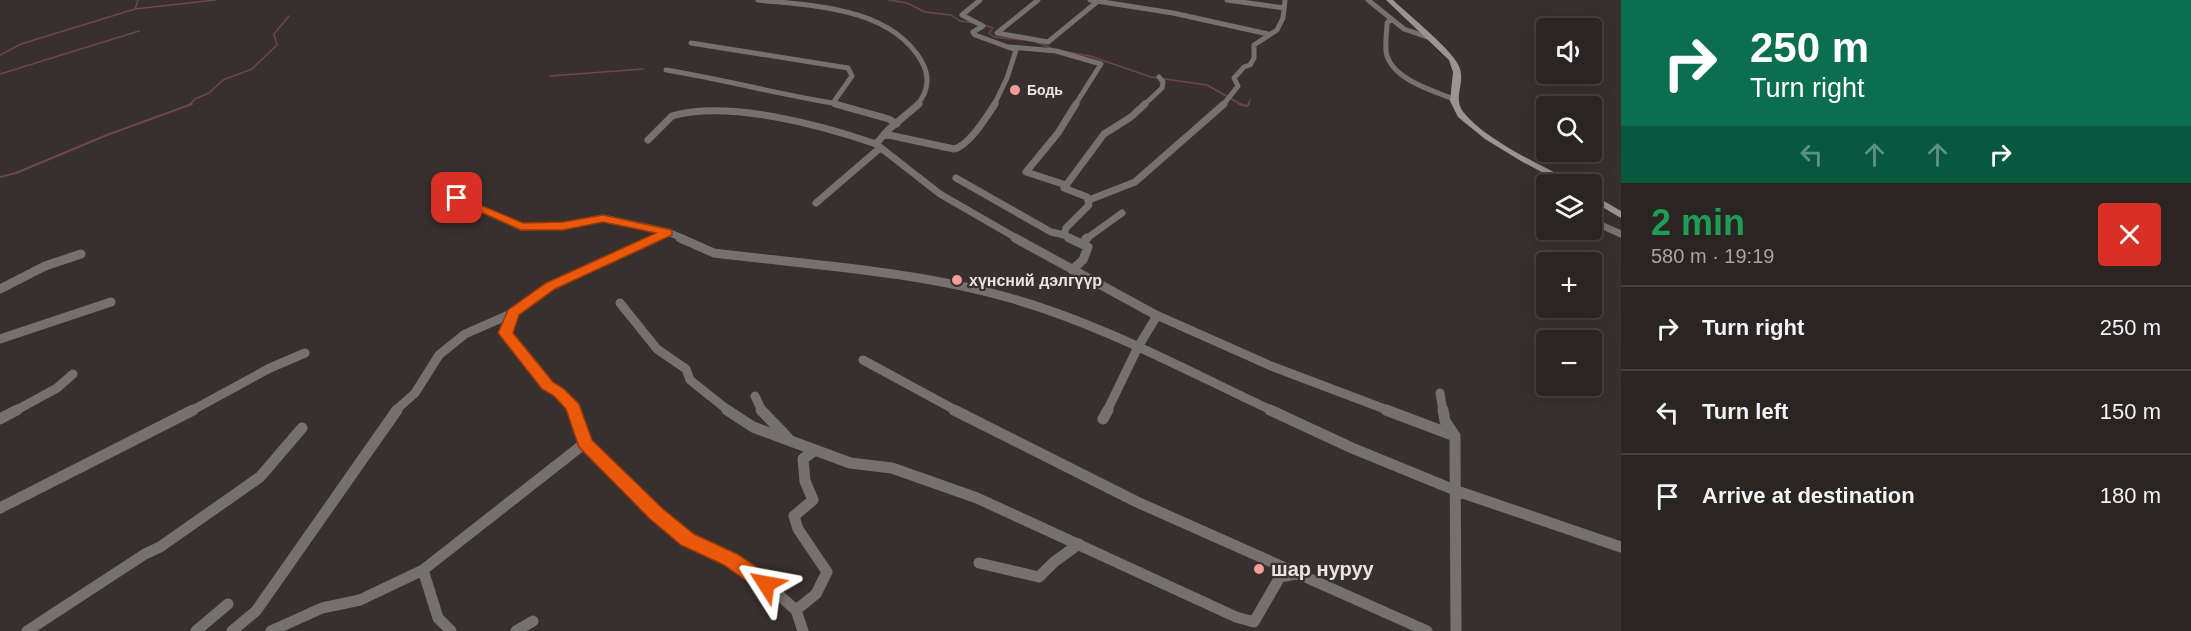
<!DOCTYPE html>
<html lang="en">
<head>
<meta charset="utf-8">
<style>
  :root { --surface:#2a2423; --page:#363030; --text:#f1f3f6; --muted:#a5a4a6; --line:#464141 }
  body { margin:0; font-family:Arial,sans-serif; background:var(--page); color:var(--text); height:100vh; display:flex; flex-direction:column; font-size:22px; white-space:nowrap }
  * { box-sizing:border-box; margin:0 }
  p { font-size:20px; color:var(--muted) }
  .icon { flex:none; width:33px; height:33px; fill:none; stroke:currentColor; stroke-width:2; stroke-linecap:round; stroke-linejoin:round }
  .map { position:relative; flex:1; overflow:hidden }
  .sheet { display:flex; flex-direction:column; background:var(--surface); width:570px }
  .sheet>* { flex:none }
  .hud { background:#0b6e4f; color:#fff; overflow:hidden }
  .fabs { position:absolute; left:1536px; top:18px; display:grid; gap:12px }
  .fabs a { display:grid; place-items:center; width:66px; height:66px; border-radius:6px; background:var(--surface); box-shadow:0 3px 15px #0003,0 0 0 2px var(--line); font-size:30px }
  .pin { position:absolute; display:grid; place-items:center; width:51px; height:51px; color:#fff; margin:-26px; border-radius:12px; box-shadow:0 3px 9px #0006 }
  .me { position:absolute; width:66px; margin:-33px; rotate:304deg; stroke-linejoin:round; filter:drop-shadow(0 0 4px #0008) }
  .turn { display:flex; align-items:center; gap:21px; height:126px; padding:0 30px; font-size:27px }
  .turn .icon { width:78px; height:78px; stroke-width:2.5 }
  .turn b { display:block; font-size:42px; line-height:51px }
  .lanes { display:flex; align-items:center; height:57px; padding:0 30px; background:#0003; justify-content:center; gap:30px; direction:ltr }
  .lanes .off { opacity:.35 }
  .round { display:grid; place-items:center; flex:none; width:63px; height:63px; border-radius:6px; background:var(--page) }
  .head { display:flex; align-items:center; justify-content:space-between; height:102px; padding:0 30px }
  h1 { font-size:36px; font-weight:800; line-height:45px; color:#1e9e55 }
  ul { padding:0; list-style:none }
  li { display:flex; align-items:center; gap:18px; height:84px; padding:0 30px; border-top:2px solid var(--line) }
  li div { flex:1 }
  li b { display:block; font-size:22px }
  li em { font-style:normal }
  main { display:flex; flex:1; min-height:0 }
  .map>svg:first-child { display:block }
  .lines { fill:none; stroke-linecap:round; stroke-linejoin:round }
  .stream-far1 { stroke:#6d4648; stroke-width:1.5 }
  .stream { stroke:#6d4648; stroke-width:2 }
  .street-far3 { stroke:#757171; stroke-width:5 }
  .street-far2 { stroke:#757171; stroke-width:7 }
  .street-far1 { stroke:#757171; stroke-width:9 }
  .street { stroke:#757171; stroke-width:11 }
  .secondary { fill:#9a9493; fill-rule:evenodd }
  .route { fill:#ea580c; stroke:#983908; stroke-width:1.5 }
  .poi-dot { fill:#f59c94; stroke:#38302f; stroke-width:2 }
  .labels { text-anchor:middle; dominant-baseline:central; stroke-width:4.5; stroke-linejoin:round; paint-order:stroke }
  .far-poi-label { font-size:14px; font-weight:bold; fill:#e9e4e4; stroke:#38302f; text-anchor:start }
  .poi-label { font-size:16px; font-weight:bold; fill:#e9e4e4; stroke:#38302f; text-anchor:start }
  .near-poi-label { font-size:20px; font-weight:bold; fill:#e9e4e4; stroke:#38302f; text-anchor:start }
</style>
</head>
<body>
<main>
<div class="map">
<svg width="1621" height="631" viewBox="0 0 1621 631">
  <rect width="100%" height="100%" fill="#38302f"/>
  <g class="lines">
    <path class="stream-far1" d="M889,0L907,3L925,12L951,15L960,21L975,23
      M135,9L215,0
      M981,24L993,28L989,33L994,37L1022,40
      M1034,41L1053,49
      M1063,51L1090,56L1151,77L1207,85L1242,105
      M0,55L21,44L135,9L138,0
      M0,74L139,31
      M550,76L643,69
      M189,105L195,99L209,93L223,80L252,69L277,45L274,34L289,16
      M1248,105L1250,100"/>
    <path class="stream" d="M1239,104L1247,106L1249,104
      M0,177L16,173L107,135L192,104"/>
    <path class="street-far3" d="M758,0C813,6 891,7 922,62C930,77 928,92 917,105
      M980,0L962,15L983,26L973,32L975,35L1016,50L1007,78L994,105
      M1038,0L997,33L1048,42L1098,1
      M1090,0L1173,13L1268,34
      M1227,0L1284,8
      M1368,0L1404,29L1430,38
      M1390,20L1387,23C1387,34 1384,46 1387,56C1395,80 1433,91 1454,99
      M691,43L848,68L852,76L833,103L841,105
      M1010,47L1056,51L1101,64L1075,105
      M666,70C722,79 777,94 833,103
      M1144,105L1162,88L1163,82L1159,77
      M1223,105L1238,86L1234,78L1244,67L1250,65L1254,58V45L1277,30L1283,18L1285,0"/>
    <path class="street-far2" d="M835,104L889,119L897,124
      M919,104L888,130L876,144L940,194L1018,239
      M884,134L954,149C969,146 987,116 995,104
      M648,140L672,116C729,100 821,125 876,144
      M956,178L1051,232L1064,235
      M1066,185L1026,172L1058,133L1076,104
      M457,198L521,227L563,226L603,218L668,232L684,239
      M1089,200L1135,182L1224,104
      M816,203L880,148
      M1592,221L1621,234
      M652,239L668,232
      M1072,239L1064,235L1066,228L1089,205L1087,197L1064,188L1104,134L1131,117L1145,104
      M1086,239L1122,213"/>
    <path class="street-far1" d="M680,238L714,253C812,265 915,271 1010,298C1102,324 1187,371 1273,411
      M1015,238L1154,314L1155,319L1138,347L1107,411
      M1069,238L1088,247L1083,260L1072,270
      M1082,244L1087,238
      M0,289L45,266L81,254
      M620,303L657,349L686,369L690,380L729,411
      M513,313L506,333L548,386L559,392L574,411
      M1154,314L1271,366L1390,411
      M0,339L111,302
      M863,360L957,411
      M1440,393L1443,411
      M755,396L762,411
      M15,411L57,388L73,374
      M191,411L270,368L305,353
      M395,411L415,393L439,355L465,334L513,313L550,286L656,238"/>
    <path class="street" d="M574,410L585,443L656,514L687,539L730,560L766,584L796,610L803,631
      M727,410L753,427L815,450
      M761,410L788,438
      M954,410L1137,502L1427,631
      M1270,410L1352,448L1457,491L1621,547
      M1386,410L1455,436
      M1443,410L1445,421L1455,436L1456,631
      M0,419L17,410
      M1103,419L1108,410
      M0,508L193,410
      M979,563L1039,577L1054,562L1079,544
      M423,570L438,618L451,631
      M796,610L816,594L827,572L798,529L794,516L813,500L805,481L803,459L815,450L850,463L892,468L977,498L1236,617L1254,622L1280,577L1301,573
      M27,631L145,554L160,547L260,477L302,428
      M196,631L228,604
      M232,631L256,611L397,410
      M271,631L322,608L360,600L423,570L585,443
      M516,631L533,621"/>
    <path class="secondary" d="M1386,0H1393C1407,14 1456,52 1460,69C1465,85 1452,98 1464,113C1487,141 1541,165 1573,182L1575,184H1564L1521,161L1485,139L1458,117L1450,101L1453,72L1449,60Z
      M1592,194L1621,211V218L1592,201Z"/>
  </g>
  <path class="route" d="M457,195L523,223L563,222L603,215L672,230V235L555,289L519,315L513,333L553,382L564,389L579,404L592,440L663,509L694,534L737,554L773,578L776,584L773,590L766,592L759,590L724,565L681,545L650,519L579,447L566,409L554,396L542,389L498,333L508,310L546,283L656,233L603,222L563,230H521L453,200V196Z"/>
  <g class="poi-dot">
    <circle cx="1015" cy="90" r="6"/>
    <circle cx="957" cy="280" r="6"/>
    <circle cx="1259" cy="569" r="6"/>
  </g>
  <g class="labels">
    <g class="far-poi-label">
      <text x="1027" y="90">Бодь</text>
    </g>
    <g class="poi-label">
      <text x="969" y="280">хүнсний дэлгүүр</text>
    </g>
    <g class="near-poi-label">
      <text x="1271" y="569">шар нуруу</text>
    </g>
  </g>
</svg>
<div class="fabs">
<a><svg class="icon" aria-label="sound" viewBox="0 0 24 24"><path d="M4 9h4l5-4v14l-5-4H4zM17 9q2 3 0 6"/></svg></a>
<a><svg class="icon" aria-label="search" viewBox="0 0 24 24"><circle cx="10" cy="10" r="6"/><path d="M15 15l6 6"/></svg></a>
<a><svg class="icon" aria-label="layers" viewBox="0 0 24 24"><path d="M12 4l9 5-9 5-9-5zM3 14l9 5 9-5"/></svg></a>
<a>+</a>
<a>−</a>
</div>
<div class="pin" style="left:457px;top:198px;background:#d93025"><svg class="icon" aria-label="arrive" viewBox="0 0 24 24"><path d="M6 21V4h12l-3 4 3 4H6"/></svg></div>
<svg class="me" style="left:766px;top:584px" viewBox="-20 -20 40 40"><path d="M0-17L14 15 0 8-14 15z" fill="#ea580c" stroke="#fff" stroke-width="4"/></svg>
</div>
<section class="sheet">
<div class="hud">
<div class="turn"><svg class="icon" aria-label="right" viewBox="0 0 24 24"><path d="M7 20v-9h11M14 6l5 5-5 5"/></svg><div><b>250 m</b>Turn right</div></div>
<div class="lanes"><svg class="icon off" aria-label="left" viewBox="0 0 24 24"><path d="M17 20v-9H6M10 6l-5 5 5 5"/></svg><svg class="icon off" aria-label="ahead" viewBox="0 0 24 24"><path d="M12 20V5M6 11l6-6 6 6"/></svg><svg class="icon off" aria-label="ahead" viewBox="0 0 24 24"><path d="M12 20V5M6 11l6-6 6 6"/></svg><svg class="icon" aria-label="right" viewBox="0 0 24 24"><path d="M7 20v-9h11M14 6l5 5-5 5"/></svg></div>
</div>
<div class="head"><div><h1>2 min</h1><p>580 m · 19:19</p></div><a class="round" style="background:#d93025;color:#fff"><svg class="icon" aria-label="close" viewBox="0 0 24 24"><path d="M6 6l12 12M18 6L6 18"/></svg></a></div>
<ul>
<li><svg class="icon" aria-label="right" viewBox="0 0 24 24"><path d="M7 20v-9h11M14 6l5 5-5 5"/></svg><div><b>Turn right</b></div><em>250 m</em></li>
<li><svg class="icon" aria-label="left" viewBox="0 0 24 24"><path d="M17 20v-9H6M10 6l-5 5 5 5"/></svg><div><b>Turn left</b></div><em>150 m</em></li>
<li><svg class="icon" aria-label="arrive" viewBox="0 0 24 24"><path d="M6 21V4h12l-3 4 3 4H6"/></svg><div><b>Arrive at destination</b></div><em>180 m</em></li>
</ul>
</section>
</main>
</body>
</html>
